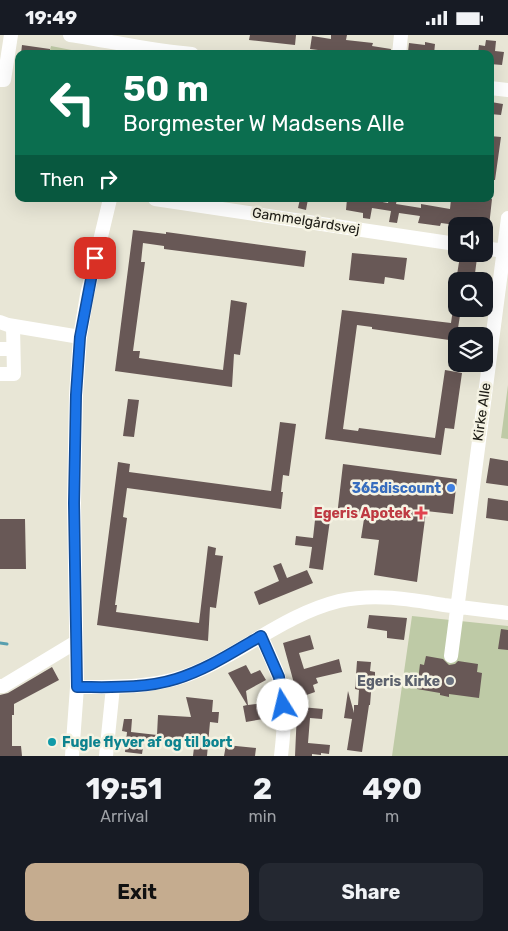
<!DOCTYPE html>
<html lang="en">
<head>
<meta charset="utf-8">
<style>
  :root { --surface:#171b24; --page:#242831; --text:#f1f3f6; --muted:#9ea1a6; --accent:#c5ac8f }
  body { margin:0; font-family:Rubik,sans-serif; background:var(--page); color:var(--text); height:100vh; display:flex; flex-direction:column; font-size:19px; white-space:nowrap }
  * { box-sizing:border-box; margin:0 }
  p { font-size:16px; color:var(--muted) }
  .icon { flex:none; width:28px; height:28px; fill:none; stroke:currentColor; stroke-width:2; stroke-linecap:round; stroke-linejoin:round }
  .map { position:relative; height:721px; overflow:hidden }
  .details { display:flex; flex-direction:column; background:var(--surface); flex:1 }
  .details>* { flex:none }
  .hud { position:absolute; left:15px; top:15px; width:479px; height:152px; border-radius:10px; box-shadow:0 5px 20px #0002; background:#0b6e4f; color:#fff; overflow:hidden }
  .tools { position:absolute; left:448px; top:182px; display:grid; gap:10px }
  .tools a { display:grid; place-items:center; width:45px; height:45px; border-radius:10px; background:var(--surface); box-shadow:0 5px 20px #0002; font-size:25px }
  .pin { position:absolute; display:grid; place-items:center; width:42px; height:42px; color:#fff; margin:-21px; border-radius:10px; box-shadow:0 2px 8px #0006 }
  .me { position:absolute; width:55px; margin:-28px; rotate:351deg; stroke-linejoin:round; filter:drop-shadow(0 0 4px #0008) }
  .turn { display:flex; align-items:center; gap:18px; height:105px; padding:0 25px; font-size:22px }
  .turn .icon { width:65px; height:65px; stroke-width:2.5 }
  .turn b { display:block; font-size:35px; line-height:42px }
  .then { display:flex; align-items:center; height:48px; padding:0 25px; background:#0003; gap:10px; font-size:19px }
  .eta { display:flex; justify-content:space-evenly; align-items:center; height:85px; text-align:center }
  .eta b { font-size:30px; font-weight:700; line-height:35px }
  .cta { display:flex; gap:10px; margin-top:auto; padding:10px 25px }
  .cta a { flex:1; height:58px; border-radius:10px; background:var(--accent); color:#111; font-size:20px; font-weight:700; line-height:58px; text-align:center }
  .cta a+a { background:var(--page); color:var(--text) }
  .status { display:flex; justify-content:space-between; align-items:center; height:35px; padding:0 25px; background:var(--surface); direction:ltr }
  .status svg { height:14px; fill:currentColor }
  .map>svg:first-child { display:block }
  .green { fill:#becaa6 }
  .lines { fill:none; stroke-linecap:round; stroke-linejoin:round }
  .stream { stroke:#589faf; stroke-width:3 }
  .building { fill:#685856 }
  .minor { stroke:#fff; stroke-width:14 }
  .route-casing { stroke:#114b97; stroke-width:12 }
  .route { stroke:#1a73e8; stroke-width:9 }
  .shop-dot { fill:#3f7fe0; stroke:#f5f3e3; stroke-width:2 }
  .health-dot { fill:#e0444e; stroke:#f5f3e3; stroke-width:2 }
  .worship-dot { fill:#6b7280; stroke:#f5f3e3; stroke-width:2 }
  .culture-dot { fill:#0f9aa8; stroke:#f5f3e3; stroke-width:2 }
  .labels { text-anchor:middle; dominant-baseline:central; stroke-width:5; stroke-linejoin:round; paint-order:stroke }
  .street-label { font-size:14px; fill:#1b1a14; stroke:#f5f3e3 }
  .shop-label { font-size:14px; font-weight:bold; fill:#366cbe; stroke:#f5f3e3; text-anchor:end }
  .health-label { font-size:14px; font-weight:bold; fill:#be3a42; stroke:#f5f3e3; text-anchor:end }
  .worship-label { font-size:14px; font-weight:bold; fill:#5b616d; stroke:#f5f3e3; text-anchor:end }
  .culture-label { font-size:14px; font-weight:bold; fill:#0d838f; stroke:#f5f3e3; text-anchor:start }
</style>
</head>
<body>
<div class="status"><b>19:49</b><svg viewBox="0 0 49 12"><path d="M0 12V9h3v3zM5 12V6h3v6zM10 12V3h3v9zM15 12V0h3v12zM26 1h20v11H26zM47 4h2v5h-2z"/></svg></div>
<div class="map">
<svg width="508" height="721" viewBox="0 0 508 721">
  <rect width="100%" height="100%" fill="#e8e6d6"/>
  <path class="green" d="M51,11L92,19H49Z
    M508,350V404L501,403Z
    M412,581L508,591V721H392Z"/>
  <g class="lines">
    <path class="stream" d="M0,608L7,609"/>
  </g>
  <path class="building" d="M250,0H296L295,10L249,5Z
    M331,0H347L346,5L373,8L372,11L391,14L390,19H350L310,14L312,1L331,4Z
    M486,5L496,6L495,16L504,17L502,30L490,29V19H478L479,10L485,11Z
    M425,7L435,9L434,19H410L408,17L409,8L425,10Z
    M22,10L50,14V19H21Z
    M491,67L503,69L501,80L490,79Z
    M490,101L501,102L495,145H490Z
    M300,164H308L306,175L298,173Z
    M347,164H366L388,168L389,164H397L396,169L421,173V169L450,174L451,164H492L489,191H463L441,188L440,191L418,188L420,181L399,178L397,188L389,187L391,176L372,173L370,184L363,183V178L346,175Z
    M133,195L166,199V197L306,216L304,232L164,214V211L143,208L141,227H145L133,316H140L139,323L223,335L231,265L247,268L240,320L234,319L232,352L115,336Z
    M352,218L407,223L404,245L385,242L384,249L349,245Z
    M460,221L477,223L474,246H456Z
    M453,274H461L456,306L372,294V292L357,290L343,394L358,396L359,393L435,403L445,335L462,338L454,394L445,393L441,420L325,404L342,275L451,288Z
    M128,364L139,365L134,402L123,401Z
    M280,387L296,389L289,441L283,440L281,457H283L281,474L127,453L123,482L127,483L115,570H117L116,577L199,588L208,511L216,513L215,520L223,521L216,573L210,572L208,606L97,590L118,427L130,429L129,437L271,456Z
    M490,423L508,426V451L486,448Z
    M343,429L457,444L453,479L426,476L417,547L374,540L379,505L361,503L364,484L337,481Z
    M488,463L508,466V486L486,483Z
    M316,476L331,478L323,535L309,533L312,512L295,510L296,501L313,503Z
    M0,484H25L26,534H0Z
    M281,528L287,543L307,535L313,548L259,570L254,557L279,546L273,531Z
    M369,580L407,583L404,605L387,603V596L367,593Z
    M501,594L508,595V615L498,614Z
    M310,600L314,614L299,618L304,634L339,624L342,637L316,643L318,648L313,650L315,657L298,663L283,608Z
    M426,621L443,624L449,630L455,629L458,626L478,629L477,637L482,638L479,663L449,659V662L440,660V658L417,654L420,629L424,630Z
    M357,626L371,627L370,636L375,637V645H372L370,670H369L362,717L347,715L352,684L344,683L348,656L354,678V670H358L359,655L355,654Z
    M246,630L251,639L260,635L266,645L246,656L248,670L264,668V669L269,670L270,677H268L269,683L246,687L243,671L247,670L228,638Z
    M52,632L59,645L14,669V680H12V711H21L22,721H0V660L8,658Z
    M186,662L213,665L212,677H219L218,688L210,687L207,721H193L195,704L177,703L176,709L144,706L142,719L125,717L127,697L122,696L124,684H132L131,697L157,700L158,680L191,682Z
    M301,672L323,674L322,684L310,683L308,708L330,710L329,719L321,718V720L312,719V721H295L297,676L302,677Z
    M226,710L256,713L255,721H224Z"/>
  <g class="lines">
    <path class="minor" d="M70,0C111,6 151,16 192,19
      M399,19L401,0
      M0,45H4L11,0
      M490,53L508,55
      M155,164L456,209
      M484,213L504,216
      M0,287L8,290L80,302
      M0,314H13
      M0,339H14L13,291
      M261,601C267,614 273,627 278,640C287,666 284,695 281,721
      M451,621L508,183
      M0,651H3L76,607
      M77,652C119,652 161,653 200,635C247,614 287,579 339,566C374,558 409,564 444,570C465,573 487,575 508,578
      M72,721L77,652L74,468L76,360L80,302L87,260L110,164
      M106,721L113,652"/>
  </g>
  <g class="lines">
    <defs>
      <path id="route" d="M95,223L80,302L76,360L74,468L77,652C109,652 144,654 176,644C206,635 233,617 261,601L279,642L283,670"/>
    </defs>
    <use href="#route" class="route-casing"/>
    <use href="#route" class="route"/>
  </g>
  <circle class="shop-dot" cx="451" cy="453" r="5"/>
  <path class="health-dot" d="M418.5 470.5h5v5h5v5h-5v5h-5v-5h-5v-5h5z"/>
  <circle class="worship-dot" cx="450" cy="646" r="5"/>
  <circle class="culture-dot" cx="52" cy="707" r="5"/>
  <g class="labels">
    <g class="street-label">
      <text transform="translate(306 186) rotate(9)">Gammelgårdsvej</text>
      <text transform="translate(482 377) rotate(-82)">Kirke Alle</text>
    </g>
    <g class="shop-label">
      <text x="441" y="453">365discount</text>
    </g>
    <g class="health-label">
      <text x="411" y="478">Egeris Apotek</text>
    </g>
    <g class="worship-label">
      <text x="440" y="646">Egeris Kirke</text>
    </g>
    <g class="culture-label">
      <text x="62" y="707">Fugle flyver af og til bort</text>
    </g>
  </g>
</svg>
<div class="tools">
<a><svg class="icon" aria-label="sound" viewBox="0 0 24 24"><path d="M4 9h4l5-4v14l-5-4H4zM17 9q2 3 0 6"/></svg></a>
<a><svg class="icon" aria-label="search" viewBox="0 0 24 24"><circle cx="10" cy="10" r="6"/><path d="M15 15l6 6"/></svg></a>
<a><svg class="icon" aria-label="layers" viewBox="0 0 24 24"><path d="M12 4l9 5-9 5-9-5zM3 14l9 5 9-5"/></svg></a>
</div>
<div class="pin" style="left:95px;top:223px;background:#d93025"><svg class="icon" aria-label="arrive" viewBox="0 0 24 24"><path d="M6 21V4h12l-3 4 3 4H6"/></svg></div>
<svg class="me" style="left:283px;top:670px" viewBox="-20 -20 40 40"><circle r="19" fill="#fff"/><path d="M0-13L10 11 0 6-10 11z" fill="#1a73e8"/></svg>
<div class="hud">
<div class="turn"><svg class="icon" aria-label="left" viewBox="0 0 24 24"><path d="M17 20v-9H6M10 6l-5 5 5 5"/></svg><div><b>50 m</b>Borgmester W Madsens Alle</div></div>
<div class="then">Then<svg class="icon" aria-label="right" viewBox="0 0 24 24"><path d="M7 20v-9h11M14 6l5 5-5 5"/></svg></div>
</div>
</div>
<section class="details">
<div class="eta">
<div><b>19:51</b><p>Arrival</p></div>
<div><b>2</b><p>min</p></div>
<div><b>490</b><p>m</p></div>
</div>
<div class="cta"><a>Exit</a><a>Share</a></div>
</section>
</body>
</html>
